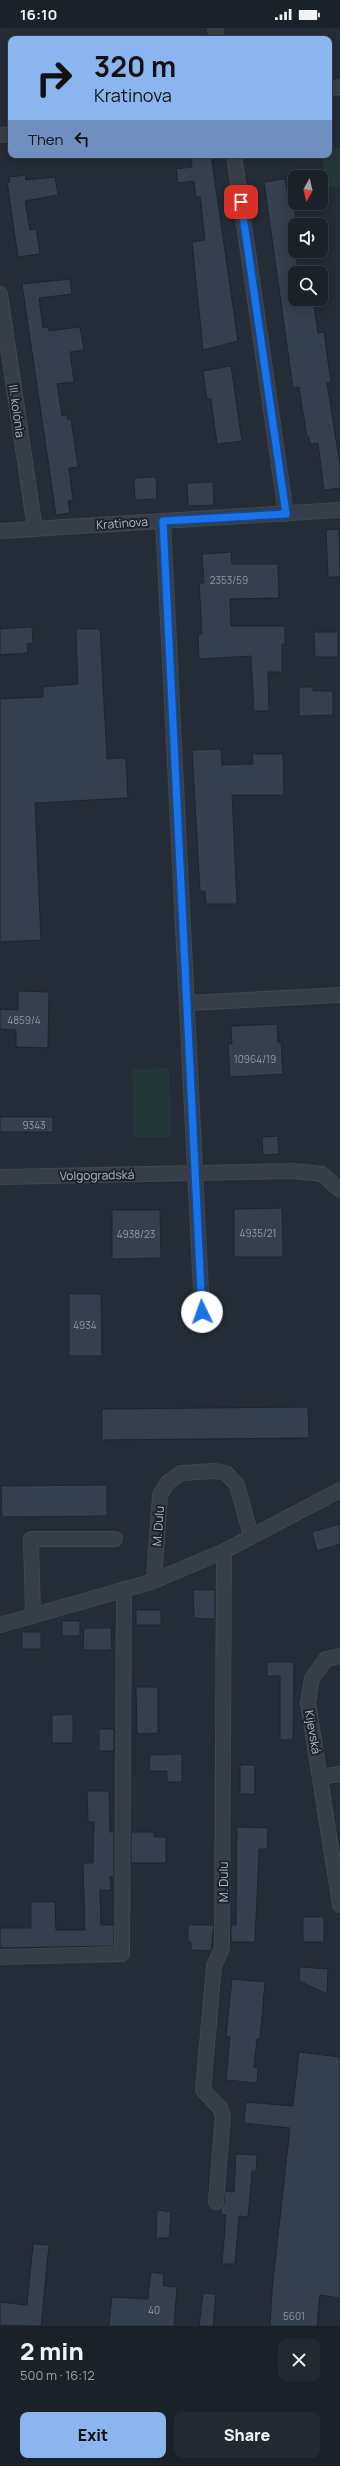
<!DOCTYPE html>
<html lang="en">
<head>
<meta charset="utf-8">
<style>
  :root { --surface:#1a2129; --page:#232931; --text:#f1f3f6; --muted:#9fa3a8; --line:#383e46; --accent:#8bb5ef }
  body { margin:0; font-family:Manrope,sans-serif; background:var(--page); color:var(--text); height:100vh; display:flex; flex-direction:column; font-size:15px; white-space:nowrap }
  * { box-sizing:border-box; margin:0 }
  p { font-size:13px; color:var(--muted) }
  .icon { flex:none; width:22px; height:22px; fill:none; stroke:currentColor; stroke-width:2; stroke-linecap:round; stroke-linejoin:round }
  .map { position:relative; height:2298px; overflow:hidden }
  .details { display:flex; flex-direction:column; background:var(--surface); flex:1 }
  .details>* { flex:none }
  .top-card { position:absolute; left:8px; top:8px; width:324px; height:122px; border-radius:8px; box-shadow:0 2px 10px #0003,0 0 0 1px var(--line); background:#8bb5ef; color:#111; overflow:hidden }
  .needle { width:26px; rotate:188deg }
  .tools { position:absolute; left:288px; top:142px; display:grid; gap:8px }
  .tools a { display:grid; place-items:center; width:40px; height:40px; border-radius:8px; background:var(--surface); box-shadow:0 2px 10px #0003,0 0 0 1px var(--line); font-size:20px }
  .pin { position:absolute; display:grid; place-items:center; width:34px; height:34px; color:#fff; margin:-17px; border-radius:8px; box-shadow:0 2px 6px #0006 }
  .me { position:absolute; width:44px; margin:-22px; rotate:357deg; stroke-linejoin:round; filter:drop-shadow(0 0 3px #0008) }
  .turn { display:flex; align-items:center; gap:14px; height:84px; padding:0 20px; font-size:18px }
  .turn .icon { width:52px; height:52px; stroke-width:2.5 }
  .turn b { display:block; font-size:28px; line-height:34px }
  .then { display:flex; align-items:center; height:38px; padding:0 20px; background:#0003; gap:8px; font-size:15px }
  .round { display:grid; place-items:center; flex:none; width:42px; height:42px; border-radius:8px; background:var(--page) }
  .overview { display:flex; align-items:center; justify-content:space-between; height:68px; padding:0 20px }
  h1 { font-size:24px; font-weight:800; line-height:30px }
  .button { display:flex; gap:8px; margin-top:auto; padding:8px 20px }
  .button a { flex:1; height:46px; border-radius:8px; background:var(--accent); color:#111; font-size:16px; font-weight:800; line-height:46px; text-align:center }
  .button a+a { background:var(--page); color:var(--text) }
  .status { display:flex; justify-content:space-between; align-items:center; height:28px; padding:0 20px; background:var(--surface); direction:ltr }
  .status svg { height:11px; fill:currentColor }
  .map>svg:first-child { display:block }
  .green { fill:#253739 }
  .building { fill:#35404e; stroke:#1e252f }
  .lines { fill:none; stroke-linecap:round; stroke-linejoin:round }
  .street-casing { stroke:#3f4751; stroke-width:16 }
  .street { stroke:#363e48; stroke-width:14 }
  .route-casing { stroke:#114b97; stroke-width:10 }
  .route { stroke:#1a73e8; stroke-width:7 }
  .labels { text-anchor:middle; dominant-baseline:central; stroke-width:4; stroke-linejoin:round; paint-order:stroke }
  .number-label { font-size:10px; fill:#9099a4 }
  .street-label { font-size:12px; fill:#b1b9c4; stroke:#1c232d }
</style>
</head>
<body>
<div class="status"><b>16:10</b><svg viewBox="0 0 49 12"><path d="M0 12V9h3v3zM5 12V6h3v6zM10 12V3h3v9zM15 12V0h3v12zM26 1h20v11H26zM47 4h2v5h-2z"/></svg></div>
<div class="map">
<svg width="340" height="2298" viewBox="0 0 340 2298">
  <rect width="100%" height="100%" fill="#232c37"/>
  <path class="green" d="M340,120V158L327,160L322,127H329V121Z
    M169,1040L171,1109H134L132,1041Z"/>
  <path class="building" d="M191,127H211L238,313L203,322L192,214L205,212L201,176L200,169H196L194,153L178,155L176,141L192,139Z
    M25,147L26,152L55,149L58,167L25,173L30,202L36,201L40,226L18,229L7,154H10L9,149Z
    M285,151L288,168L295,167V223L299,245H295V271H313L318,305L324,304L331,355H327L340,437V460L324,462L318,415L310,416L309,409H307L299,359L293,360L264,154Z
    M70,251L72,266L39,270L43,300L48,299L49,303L80,299L84,322L70,324L74,354L57,356L62,388L67,387L68,392L71,391L78,439L69,440L73,472L68,473L70,485L56,487L22,256Z
    M231,338L242,413L217,416L211,371H207L203,343Z
    M156,449L157,471L135,472L134,450Z
    M213,454L214,477L188,478L187,455Z
    M339,501L340,549H328L326,502Z
    M231,524L232,536H278L279,570L230,571L231,598H285V616H282V644H268L269,683H254L251,628L199,631L198,607L202,606L199,555H204L202,526Z
    M32,599L33,615L27,616L28,625L0,627V601Z
    M76,601H100L107,731L126,730L128,770L35,775L41,912L0,914V671L43,669V659L78,656Z
    M314,604H338V629H315Z
    M299,659H313V663H333V687L299,688Z
    M221,721L222,737L253,736L252,726H283L284,767H232L237,876H206L205,863H200L192,722Z
    M18,963L49,964L48,1020L16,1019V1002L0,1001V981L18,982Z
    M277,996L278,1015L281,1014L283,1046L230,1049L228,1016H232L231,998Z
    M0,1089H53V1104H0Z
    M278,1108L279,1126L263,1127L262,1109Z
    M282,1180L283,1229H234V1181Z
    M112,1182H160L161,1230L112,1231Z
    M69,1266H101L102,1328H69Z
    M308,1379L309,1410L102,1412V1381Z
    M107,1457V1488L2,1489L1,1458Z
    M340,1496V1516L317,1523L312,1504Z
    M193,1562H215V1591L194,1590Z
    M136,1582H161V1597H136Z
    M62,1593H80V1608H62Z
    M84,1600H111L112,1622H83Z
    M22,1604H41V1621H22Z
    M267,1634H294L293,1711L280,1712V1648H267Z
    M136,1659H158V1705L137,1706Z
    M73,1686V1715H52V1687Z
    M99,1701H114V1723H99Z
    M182,1726V1754H167V1743H149L150,1727Z
    M240,1737H255V1766H240Z
    M87,1763H109L110,1804H114V1849H110L111,1862H100L101,1897H114V1918L0,1920V1900H31V1874H55L56,1902H85L83,1835H93L94,1794H88Z
    M237,1799L268,1800L267,1821H259L255,1914H231V1897H236Z
    M131,1804H154V1809H166V1835H131Z
    M303,1889H324V1914H303Z
    M188,1897H214L211,1923L191,1922V1914H188Z
    M300,1939L328,1941L327,1966L299,1953Z
    M232,1951L265,1954L260,2011H257L254,2039L258,2040L257,2055L226,2052L230,2009L226,2008Z
    M299,2024L340,2029V2270L320,2267L317,2298H270L272,2262L290,2100L244,2095L246,2074L293,2078Z
    M236,2126L257,2127L256,2143H252L248,2189L239,2188L235,2236H222L226,2187L221,2186V2181L224,2175L225,2163L234,2164Z
    M157,2182L171,2184L169,2210H156Z
    M33,2216L49,2217L41,2298L0,2297V2274L27,2277Z
    M151,2244L164,2246L163,2258L177,2259L174,2298H109L112,2269L148,2271Z
    M203,2265L216,2266L213,2298H199Z"/>
  <g class="lines">
    <defs>
      <path id="street" d="M215,0L217,11
        M329,61L340,59
        M0,107L11,106
        M234,127L286,486
        M0,266L35,501
        M163,493L202,1284
        M0,503L340,482
        M187,975L340,967
        M0,1149L293,1143L322,1146L340,1162
        M154,1553L160,1467L168,1454L181,1445L215,1443L226,1445L237,1457L251,1508
        M33,1588L31,1511H115
        M0,1597L154,1553L224,1523L340,1462
        M340,1628L326,1631L312,1650L308,1675L340,1877
        M321,1749L340,1746
        M0,1929L122,1926L124,1561
        M216,2174L223,2088L220,2080L203,2062L214,1938L222,1920L224,1523"/>
    </defs>
    <use href="#street" class="street-casing"/>
    <use href="#street" class="street"/>
  </g>
  <g class="lines">
    <defs>
      <path id="route" d="M202,1284L163,493L286,486L241,174"/>
    </defs>
    <use href="#route" class="route-casing"/>
    <use href="#route" class="route"/>
  </g>
  <g class="labels">
    <g class="number-label">
      <text x="229" y="552">2353/59</text>
      <text x="24" y="992">4859/4</text>
      <text x="255" y="1031">10964/19</text>
      <text x="34" y="1097">9343</text>
      <text x="258" y="1205">4935/21</text>
      <text x="136" y="1206">4938/23</text>
      <text x="85" y="1297">4934</text>
      <text x="154" y="2282">40</text>
      <text x="294" y="2288">5601</text>
    </g>
    <g class="street-label">
      <text transform="translate(17 383) rotate(82)">III. kolónia</text>
      <text transform="translate(122 495) rotate(-4)">Kratinova</text>
      <text transform="translate(97 1147) rotate(-1)">Volgogradská</text>
      <text transform="translate(158 1498) rotate(-86)">M. Dulu</text>
      <text transform="translate(313 1704) rotate(80)">Kijevská</text>
      <text transform="translate(223 1854) rotate(-90)">M. Dulu</text>
    </g>
  </g>
</svg>
<div class="tools">
<a><svg class="needle" viewBox="-14 -14 28 28"><path d="M0-13l5 13h-10z" fill="#e53935"/><path d="M0 13l5-13h-10z" fill="#9fa3a8"/></svg></a>
<a><svg class="icon" aria-label="sound" viewBox="0 0 24 24"><path d="M4 9h4l5-4v14l-5-4H4zM17 9q2 3 0 6"/></svg></a>
<a><svg class="icon" aria-label="search" viewBox="0 0 24 24"><circle cx="10" cy="10" r="6"/><path d="M15 15l6 6"/></svg></a>
</div>
<div class="pin" style="left:241px;top:174px;background:#d93025"><svg class="icon" aria-label="arrive" viewBox="0 0 24 24"><path d="M6 21V4h12l-3 4 3 4H6"/></svg></div>
<svg class="me" style="left:202px;top:1284px" viewBox="-20 -20 40 40"><circle r="19" fill="#fff"/><path d="M0-13L10 11 0 6-10 11z" fill="#1a73e8"/></svg>
<div class="top-card">
<div class="turn"><svg class="icon" aria-label="right" viewBox="0 0 24 24"><path d="M7 20v-9h11M14 6l5 5-5 5"/></svg><div><b>320 m</b>Kratinova</div></div>
<div class="then">Then<svg class="icon" aria-label="left" viewBox="0 0 24 24"><path d="M17 20v-9H6M10 6l-5 5 5 5"/></svg></div>
</div>
</div>
<section class="details">
<div class="overview"><div><h1>2 min</h1><p>500 m · 16:12</p></div><a class="round"><svg class="icon" aria-label="close" viewBox="0 0 24 24"><path d="M6 6l12 12M18 6L6 18"/></svg></a></div>
<div class="button"><a>Exit</a><a>Share</a></div>
</section>
</body>
</html>
